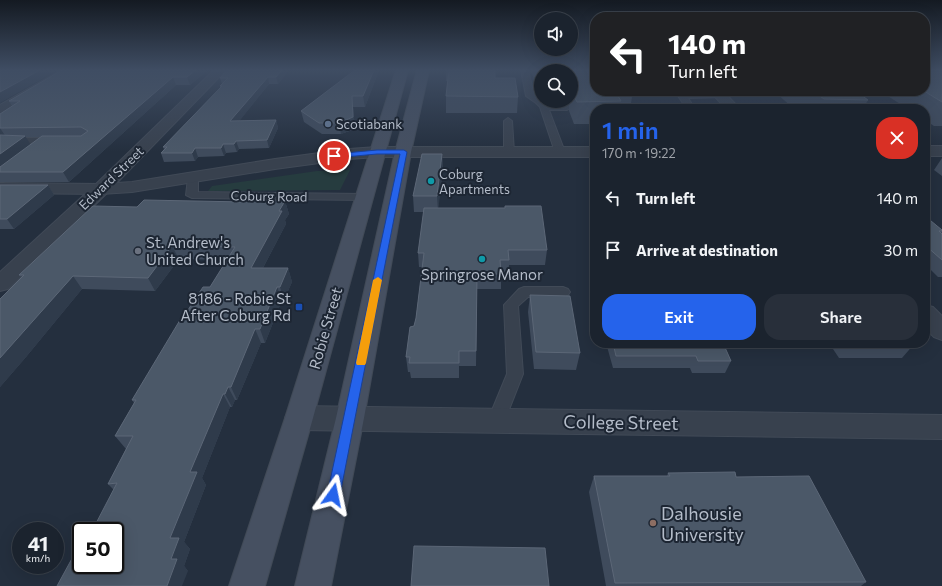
<!DOCTYPE html>
<html lang="en">
<head>
<meta charset="utf-8">
<style>
  :root { --surface:#1b232e; --page:#282f3a; --text:#f1f3f6; --muted:#a0a4aa; --line:#39404a; --accent:#2563eb }
  body { margin:0; font-family:Commissioner,sans-serif; background:var(--page); color:var(--text); height:100vh; display:flex; flex-direction:column; font-size:15px; white-space:nowrap }
  * { box-sizing:border-box; margin:0 }
  p { font-size:13px; color:var(--muted) }
  .icon { flex:none; width:22px; height:22px; fill:none; stroke:currentColor; stroke-width:2; stroke-linecap:round; stroke-linejoin:round }
  .map { position:relative; flex:1; overflow:hidden }
  .sheet { position:absolute; left:590px; top:104px; width:340px; height:244px; display:flex; flex-direction:column; background:var(--surface); border-radius:16px; box-shadow:0 4px 16px #0002,0 0 0 1px var(--line) }
  .sheet>* { flex:none }
  .top-card { position:absolute; left:590px; top:12px; width:340px; height:84px; border-radius:16px; box-shadow:0 4px 16px #0002,0 0 0 1px var(--line); background:#202124; color:#fff; overflow:hidden }
  .controls { position:absolute; left:534px; top:12px; display:grid; gap:8px }
  .controls a { display:grid; place-items:center; width:44px; height:44px; border-radius:50%; background:var(--surface); box-shadow:0 4px 16px #0002,0 0 0 1px var(--line); font-size:20px }
  .speed { position:absolute; left:12px; top:522px; display:flex; gap:8px; font-size:20px; font-weight:700; text-align:center }
  .speed>* { display:grid; place-content:center; width:52px; height:52px; border-radius:50%; background:var(--surface); box-shadow:0 4px 16px #0002,0 0 0 1px var(--line); line-height:1 }
  .speed small { font-size:10px; font-weight:400 }
  .speed .limit { border:2px solid #111; border-radius:6px; background:#fff; color:#111 }
  .pin { position:absolute; display:grid; place-items:center; width:34px; height:34px; color:#fff; margin:-17px; border:2px solid #fff; border-radius:50%; box-shadow:0 1px 4px #0007 }
  .me { position:absolute; width:44px; margin:-22px; rotate:12deg; stroke-linejoin:round; filter:drop-shadow(0 0 3px #0008) }
  .turn { display:flex; align-items:center; gap:14px; height:84px; padding:0 12px; font-size:18px }
  .turn .icon { width:52px; height:52px; stroke-width:2.5 }
  .turn b { display:block; font-size:28px; line-height:34px }
  .round { display:grid; place-items:center; flex:none; width:42px; height:42px; border-radius:16px; background:var(--page) }
  .head { display:flex; align-items:center; justify-content:space-between; height:68px; padding:0 12px }
  h1 { font-size:24px; font-weight:600; line-height:30px; color:var(--accent) }
  .primary-button { display:flex; gap:8px; margin-top:auto; padding:8px 12px }
  .primary-button a { flex:1; height:46px; border-radius:16px; background:var(--accent); color:#fff; font-size:16px; font-weight:600; line-height:46px; text-align:center }
  .primary-button a+a { background:var(--page); color:var(--text) }
  ul { padding:0; list-style:none }
  li { display:flex; align-items:center; gap:12px; height:52px; padding:0 12px }
  li div { flex:1 }
  li b { display:block; font-size:15px }
  li em { font-style:normal }
  .map>svg:first-child { display:block }
  .green { fill:#263c3f }
  .lines { fill:none; stroke-linecap:round; stroke-linejoin:round }
  .service-casing { stroke:#414a57; stroke-width:2 }
  .minor-casing { stroke:#414a57; stroke-width:2 }
  .tertiary-casing { stroke:#414a57; stroke-width:2 }
  .secondary-casing { stroke:#414a57; stroke-width:2 }
  .service { fill:#38414e; fill-rule:evenodd }
  .minor { fill:#38414e; fill-rule:evenodd }
  .tertiary { fill:#38414e; fill-rule:evenodd }
  .secondary { fill:#465061; fill-rule:evenodd }
  .wall { fill:#3f4b5c; fill-rule:evenodd }
  .shaded-wall { fill:#2f3b4b }
  .building { fill:#4b5868; stroke:#5c6777 }
  .route { fill:#2563eb; stroke:#184099 }
  .slow { fill:#f59e0b }
  .service-dot { fill:#5c6f8a; stroke:#1d2633; stroke-width:1.5 }
  .culture-dot { fill:#0f9aa8; stroke:#1d2633; stroke-width:1.5 }
  .worship-dot { fill:#6b7280; stroke:#1d2633; stroke-width:1.5 }
  .transit-dot { fill:#1a4fb4; stroke:#1d2633; stroke-width:1.5 }
  .education-dot { fill:#8d6e63; stroke:#1d2633; stroke-width:1.5 }
  .labels { text-anchor:middle; dominant-baseline:central; stroke-width:4; stroke-linejoin:round; paint-order:stroke }
  .far-poi-label { font-size:13px; fill:#b4bcc9; stroke:#1d2633; text-anchor:start }
  .far-street-label { font-size:13px; fill:#b4bcc9; stroke:#1d2633 }
  .poi-label { font-size:15px; fill:#b4bcc9; stroke:#1d2633; text-anchor:start }
  .street-label { font-size:15px; fill:#b4bcc9; stroke:#1d2633 }
  .near-street-label { font-size:18px; fill:#b4bcc9; stroke:#1d2633 }
  .near-poi-label { font-size:18px; fill:#b4bcc9; stroke:#1d2633; text-anchor:start }
</style>
</head>
<body>
<div class="map">
<svg width="942" height="586" viewBox="0 0 942 586">
  <rect width="100%" height="100%" fill="#242f3e"/>
  <path class="green" d="M350,170L340,190L208,191L212,186L317,171Z"/>
  <g class="lines">
    <defs>
      <path id="service" d="M521,70H528L534,95L541,99V101H543L546,104H567L571,107L567,110H549L565,152L563,154H557L555,152L540,107L536,103L526,96Z
        M721,93L725,95L724,97L688,98L695,109H687L678,96L682,94Z
        M608,105H640L644,108L604,109L605,106Z
        M508,118L512,121L514,152L509,155L504,152V121Z
        M9,138H54L59,141L54,144L6,143L4,141Z
        M193,175L198,178V192L364,194L370,197L364,200L192,198L186,195L188,178Z
        M524,287H563L568,289L570,292L568,295L563,297H528L518,306L523,374L503,425L497,428L491,425L488,420L507,374L504,305L519,289Z"/>
      <path id="minor" d="M61,70H75L5,114L0,115V105Z
        M214,70H226L107,193L8,289L0,291V272L95,185Z
        M710,91H723L740,109H726Z
        M925,305L933,307L942,316V340L934,337L925,328Z
        M299,406L942,415V439L299,430L289,426L285,418L289,410Z"/>
      <path id="tertiary" d="M925,146H942V156H925Z
        M377,147H595V157H377L349,159L275,169L132,192L101,194L0,193V183L101,184L132,182L275,159L349,149Z"/>
      <path id="secondary" d="M396,70H408L313,418L265,586H229L285,418Z
        M417,70H429L411,152L364,418L331,586H295L336,418L395,152Z"/>
    </defs>
    <use href="#service" class="service-casing"/>
    <use href="#minor" class="minor-casing"/>
    <use href="#tertiary" class="tertiary-casing"/>
    <use href="#secondary" class="secondary-casing"/>
    <use href="#service" class="service"/>
    <use href="#minor" class="minor"/>
    <use href="#tertiary" class="tertiary"/>
    <use href="#secondary" class="secondary"/>
  </g>
  <path class="wall" d="M208,70L190,85H176L69,182H0V114L12,106L9,101ZM25,137H42L30,145Z
    M289,70L278,84H269L239,121L276,120L278,128L269,148L239,149L237,152L226,153L224,156L198,157L195,161L164,162L161,153L164,149L163,147L220,88V86L222,84L220,78Z
    M355,70H379L365,107H353L355,129L341,134H322L304,122L301,111Z
    M446,70H495V78L518,97L517,113H446V96L447,81H446Z
    M531,70H595V91H633L631,103H621L619,109H595V124H574L569,111V105L565,102V101H571V71H541V90H537Z
    M942,70V126H934L925,120V109H908L880,91H925Z
    M774,91H856L868,100L863,109H794Z
    M442,154L443,169L438,208L547,250L545,265H509L508,275H501V289H477L476,366H459V378H411L410,372H408L406,357L416,318L422,267H419L418,253L424,212H414L413,196Z
    M942,158V176L934,170Z
    M0,185H48L54,195L14,229H0Z
    M285,201L289,214L285,220L286,224L263,268H288L292,282L284,300H282L265,343H261L237,400H235L232,407H230L202,478L206,485L184,542L190,549L184,566L188,571L81,565L114,490L108,484L126,449L115,436L134,403L132,400L188,310L210,287L227,260L179,259L155,291L82,289L26,357L0,387V299L21,277L19,275L137,207Z
    M925,216L942,230V277H938L925,264Z
    M530,295L580,353L576,370L534,369L528,312Z
    M606,343H723L731,361L725,373H692L690,368H613Z
    M829,343H915L902,358H839Z
    M668,473L736,477L866,582L861,586H606L589,492L594,476H667Z"/>
  <path class="shaded-wall" d="M40,70H58L0,103V92Z
    M196,70H208L190,85L187,77Z
    M282,70H289L278,84L276,77Z
    M374,70H379L365,107L363,96Z
    M173,77L176,85L69,182L63,172Z
    M268,77L269,84L233,129L230,121Z
    M352,96L355,129L341,134L339,123Z
    M276,120L278,128L269,148L267,140Z
    M0,128L6,137L0,140Z
    M25,136L31,145L0,168V154Z
    M236,141L239,149L237,152L234,144Z
    M223,144L226,153L224,156L221,148Z
    M195,148L198,157L195,161L192,153Z
    M442,154L443,169L438,212L437,196Z
    M48,185L54,195L14,229L7,219Z
    M285,201L289,214L285,220L286,224L256,281L251,268L279,211Z
    M172,246L179,259L155,291L148,278Z
    M288,268L292,282L284,300L280,287Z
    M73,276L82,289L26,357L0,387V358Z
    M277,287L282,300L265,343L260,329Z
    M255,329L261,343L237,400L231,387Z
    M228,387L235,400L232,407L225,394Z
    M223,394L230,407L202,478L206,485L184,542L190,549L184,566L188,571L182,586H167L170,538L190,472Z"/>
  <path class="building" d="M0,70H40L0,92Z
    M62,70H196L187,77H173L63,172H0V167L42,136H81L88,131L81,127L0,128V114L20,101H9Z
    M227,70H282L276,77H268L230,121L276,120L267,140L236,141L234,144H223L221,148H195L192,153H161L167,147H163L222,86H220L228,78H220Z
    M355,70H374L363,96H352L353,117L339,123H319L301,111Z
    M449,70H495V78H515L518,97L446,96Z
    M563,70H595V91H615L621,101L577,102L571,89L575,85L571,83V71H564Z
    M925,70H942V102L924,91H925Z
    M813,91H856L868,100L824,99Z
    M0,135L25,136L0,154Z
    M422,154H442L437,196H413Z
    M0,185H48L7,219H0Z
    M144,200L245,202L246,200L285,201L279,211H282L251,268H288L280,287H277L260,329H255L231,387H228L225,394H223L190,472H197L170,538H179L171,559H177L167,586H57L81,542V565H115V531H92L117,483L108,484L133,436H115L136,400H132L186,310H188L203,287H210L235,247L172,246L148,278L73,276L0,358V299L24,275H19L93,206L137,207Z
    M505,206H541L547,250H508L509,260H500L501,274H477L476,351H459V363H409L410,357H406L410,327L414,326L416,318L424,253H418L424,208H505Z
    M925,216L942,230V231H939L942,234V260L925,245Z
    M530,295L570,296L580,353L536,352Z
    M613,343H723L731,361H698L696,356H616Z
    M735,472L736,477L809,476L866,582L615,583L594,476H670L668,473Z
    M414,546L545,548L549,586H411Z"/>
  <linearGradient id="sky" x2="0" y2="1"><stop stop-color="#141a22"/><stop offset="0.46" stop-color="#3f4d63"/><stop offset="1" stop-color="#3f4d63" stop-opacity="0"/></linearGradient>
  <rect width="942" height="152" fill="url(#sky)"/>
  <path class="route" d="M377,150H404L407,152L340,495L338,499L333,501L329,499L327,495L400,154H377L334,158L331,156L334,154Z"/>
  <path class="slow" d="M378,277L382,280L366,363L365,365H357L356,363L373,280Z"/>
  <circle class="service-dot" cx="328" cy="124" r="4"/>
  <g class="culture-dot">
    <circle cx="431" cy="181" r="4"/>
    <circle cx="482" cy="259" r="4"/>
  </g>
  <circle class="worship-dot" cx="138" cy="251" r="4"/>
  <rect class="transit-dot" x="295" y="303" width="8" height="8" rx="2"/>
  <circle class="education-dot" cx="653" cy="523" r="4"/>
  <g class="labels">
    <g class="far-poi-label">
      <text x="336" y="124">Scotiabank</text>
      <text x="439" y="174">Coburg<tspan x="439" dy="15">Apartments</tspan></text>
    </g>
    <g class="far-street-label">
      <text transform="translate(111 178) rotate(-44)">Edward Street</text>
      <text transform="translate(269 196) rotate(1)">Coburg Road</text>
    </g>
    <g class="poi-label">
      <text x="146" y="242">St. Andrew's<tspan x="146" dy="17">United Church</tspan></text>
      <text x="482" y="274" text-anchor="middle">Springrose Manor</text>
      <text x="291" y="298" text-anchor="end">8186 - Robie St<tspan x="291" dy="17">After Coburg Rd</tspan></text>
    </g>
    <g class="street-label">
      <text transform="translate(325 328) rotate(-74)">Robie Street</text>
    </g>
    <g class="near-street-label">
      <text transform="translate(621 422) rotate(1)">College Street</text>
    </g>
    <g class="near-poi-label">
      <text x="661" y="513">Dalhousie<tspan x="661" dy="21">University</tspan></text>
    </g>
  </g>
</svg>
<div class="controls">
<a><svg class="icon" aria-label="sound" viewBox="0 0 24 24"><path d="M4 9h4l5-4v14l-5-4H4zM17 9q2 3 0 6"/></svg></a>
<a><svg class="icon" aria-label="search" viewBox="0 0 24 24"><circle cx="10" cy="10" r="6"/><path d="M15 15l6 6"/></svg></a>
</div>
<div class="speed"><div>41<small>km/h</small></div><div class="limit">50</div></div>
<div class="pin" style="left:334px;top:156px;background:#d93025"><svg class="icon" aria-label="arrive" viewBox="0 0 24 24"><path d="M6 21V4h12l-3 4 3 4H6"/></svg></div>
<svg class="me" style="left:333px;top:495px" viewBox="-20 -20 40 40"><path d="M0-17L14 15 0 8-14 15z" fill="#2563eb" stroke="#fff" stroke-width="4"/></svg>
<div class="top-card">
<div class="turn"><svg class="icon" aria-label="left" viewBox="0 0 24 24"><path d="M17 20v-9H6M10 6l-5 5 5 5"/></svg><div><b>140 m</b>Turn left</div></div>
</div>
<section class="sheet">
<div class="head"><div><h1>1 min</h1><p>170 m · 19:22</p></div><a class="round" style="background:#d93025;color:#fff"><svg class="icon" aria-label="close" viewBox="0 0 24 24"><path d="M6 6l12 12M18 6L6 18"/></svg></a></div>
<ul>
<li><svg class="icon" aria-label="left" viewBox="0 0 24 24"><path d="M17 20v-9H6M10 6l-5 5 5 5"/></svg><div><b>Turn left</b></div><em>140 m</em></li>
<li><svg class="icon" aria-label="arrive" viewBox="0 0 24 24"><path d="M6 21V4h12l-3 4 3 4H6"/></svg><div><b>Arrive at destination</b></div><em>30 m</em></li>
</ul>
<div class="primary-button"><a>Exit</a><a>Share</a></div>
</section>
</div>
</body>
</html>
